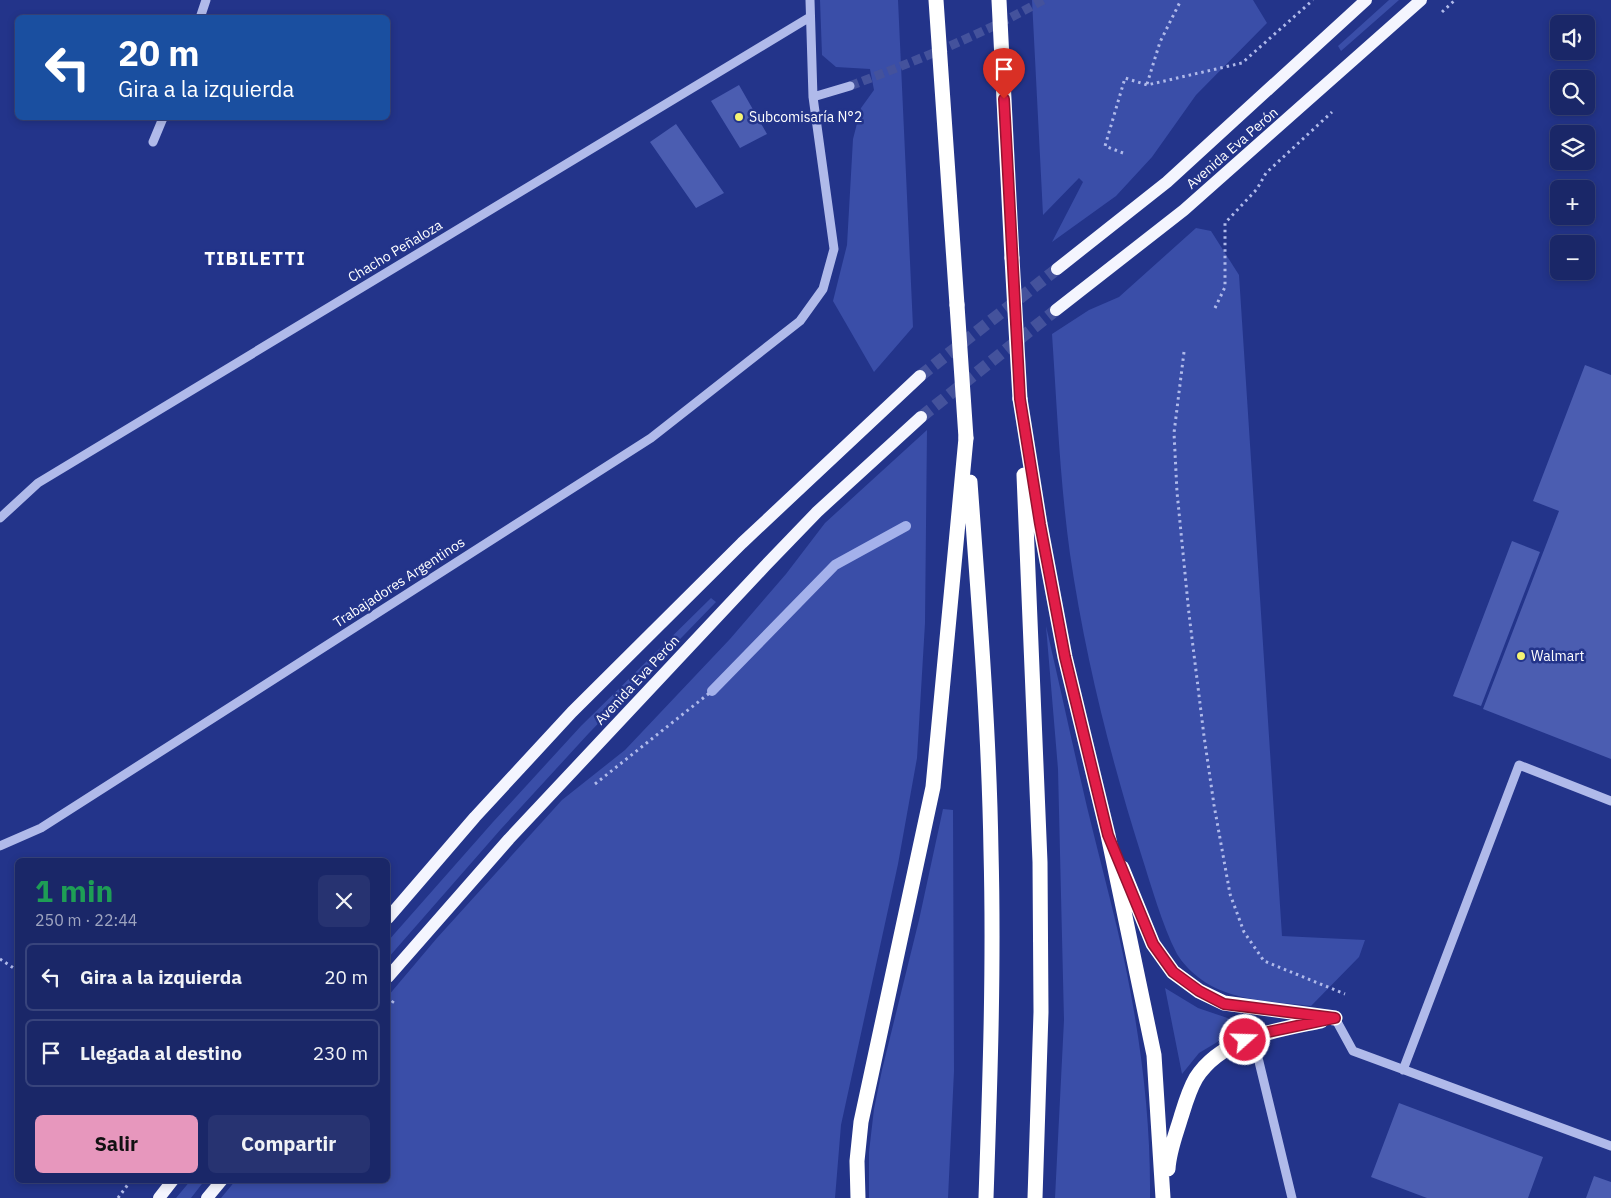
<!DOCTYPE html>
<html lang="es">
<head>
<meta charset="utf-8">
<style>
  :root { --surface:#1a2768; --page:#273371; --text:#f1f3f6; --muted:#9fa5c0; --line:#38447c; --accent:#e797bd }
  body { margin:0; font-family:"IBM Plex Sans",sans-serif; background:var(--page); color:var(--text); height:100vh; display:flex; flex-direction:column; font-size:19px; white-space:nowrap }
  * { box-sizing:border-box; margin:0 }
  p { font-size:16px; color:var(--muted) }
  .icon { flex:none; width:28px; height:28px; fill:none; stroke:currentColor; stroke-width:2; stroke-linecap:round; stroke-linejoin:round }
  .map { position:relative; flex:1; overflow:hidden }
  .panel { position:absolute; left:15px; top:858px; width:375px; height:325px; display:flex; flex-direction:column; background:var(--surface); border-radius:8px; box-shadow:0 2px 8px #0003,0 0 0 1px var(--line) }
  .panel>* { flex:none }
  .banner { position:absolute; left:15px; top:15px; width:375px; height:105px; border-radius:8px; box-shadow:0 2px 8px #0003,0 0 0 1px var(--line); background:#1a4fa0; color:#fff; overflow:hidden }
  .fabs { position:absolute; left:1550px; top:15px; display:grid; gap:10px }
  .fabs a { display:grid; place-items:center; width:45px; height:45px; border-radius:8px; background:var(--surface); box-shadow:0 2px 8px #0003,0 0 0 1px var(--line); font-size:25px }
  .pin { position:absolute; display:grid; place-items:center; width:42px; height:42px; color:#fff; margin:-51px -21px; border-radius:50% 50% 50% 0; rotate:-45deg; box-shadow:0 0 5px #0007 }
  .pin .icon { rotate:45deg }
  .me { position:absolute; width:55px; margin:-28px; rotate:70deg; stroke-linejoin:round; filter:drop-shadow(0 0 4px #0008) }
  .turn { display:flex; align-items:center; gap:18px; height:105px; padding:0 20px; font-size:22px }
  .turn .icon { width:65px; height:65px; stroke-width:2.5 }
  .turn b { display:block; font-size:35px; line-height:42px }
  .round { display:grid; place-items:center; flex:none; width:52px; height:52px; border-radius:8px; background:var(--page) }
  .headline { display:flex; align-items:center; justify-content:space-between; height:85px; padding:0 20px }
  h1 { font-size:30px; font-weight:700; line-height:38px; color:#1e9e55 }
  .button { display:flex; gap:10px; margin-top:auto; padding:10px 20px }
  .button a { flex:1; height:58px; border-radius:8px; background:var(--accent); color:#111; font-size:20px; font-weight:700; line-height:58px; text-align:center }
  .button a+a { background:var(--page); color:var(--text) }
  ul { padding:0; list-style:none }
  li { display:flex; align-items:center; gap:15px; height:68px; margin:0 10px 8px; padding:0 10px; border:2px solid var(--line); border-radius:8px }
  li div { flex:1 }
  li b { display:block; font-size:19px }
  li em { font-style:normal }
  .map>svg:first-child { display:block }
  .green { fill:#3a4ea8 }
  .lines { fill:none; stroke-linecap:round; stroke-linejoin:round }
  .stream { stroke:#a4b1eb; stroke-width:10 }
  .building { fill:#4b5db1 }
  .minor-tunnel { stroke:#44529c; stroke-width:9; stroke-dasharray:9 4.5; stroke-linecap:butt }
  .major-tunnel { stroke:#44529c; stroke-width:12; stroke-dasharray:12 6; stroke-linecap:butt }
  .path { stroke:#b0baea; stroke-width:3; stroke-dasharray:2.5 4; stroke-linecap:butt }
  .minor { stroke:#b0baea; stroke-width:9 }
  .major { stroke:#f4f5fe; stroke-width:12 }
  .highway { stroke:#fff; stroke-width:15 }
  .highway-bridge { stroke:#fff; stroke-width:15 }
  .route-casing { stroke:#92132f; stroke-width:12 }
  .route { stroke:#e11d48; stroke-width:9 }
  .poi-dot { fill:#f5f373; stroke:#23348a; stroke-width:2 }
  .labels { text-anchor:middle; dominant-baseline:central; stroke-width:5; stroke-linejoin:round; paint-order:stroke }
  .poi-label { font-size:14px; fill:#fff; stroke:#23348a; text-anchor:start }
  .street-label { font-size:14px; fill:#fff; stroke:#23348a }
  .district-label { font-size:19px; font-weight:bold; letter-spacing:1px; fill:#fff; stroke:#23348a }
</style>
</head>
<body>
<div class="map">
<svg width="1611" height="1198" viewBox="0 0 1611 1198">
  <rect width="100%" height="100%" fill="#23348a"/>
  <path class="green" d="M820,0H898L913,327L874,372L833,301L847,245L853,139L861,108L874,90L870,69L836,67L822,55Z
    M1032,0H1253L1267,23L1196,95L1152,157L1116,196L1052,242L1083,182L1079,178L1043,215Z
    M1389,0H1399L1341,51L1338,46Z
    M1196,228L1211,231L1239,275L1282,936L1365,940L1359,957L1311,1006C1274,1001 1229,1002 1198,977C1190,971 1182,962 1177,954C1162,925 1151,885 1141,854C1110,756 1085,656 1070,554C1060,481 1057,408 1052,334L1089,310L1119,297Z
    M927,430L925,623L917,758L898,864L841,1125L835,1198H221L236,1180H388V996L437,938L562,800L625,750L730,639L786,574L825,523Z
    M711,598L716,602L589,733L501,829L388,958V941L493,822L581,726Z
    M1046,626C1060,686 1073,747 1087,807C1097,848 1108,890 1118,932C1138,1019 1151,1109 1150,1198H1055L1064,1020L1058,769Z
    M943,809L953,810L954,1071L948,1198H869V1152L874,1109L882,1070L919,920Z
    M1165,988L1198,1008L1251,1026L1224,1038L1199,1053L1182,1074Z
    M191,1180H205L191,1198H176Z"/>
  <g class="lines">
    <path class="stream" d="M712,691L835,565L906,526"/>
  </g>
  <path class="building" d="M739,85L767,134L740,148L711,101Z
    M676,124L724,193L696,208L650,142Z
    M1585,365L1611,375V759L1483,709L1559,511L1533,501Z
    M1512,541L1540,552L1481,706L1453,696Z
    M1399,1103L1543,1157L1528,1198H1427L1371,1177Z
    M1594,1176L1611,1182V1198H1586Z"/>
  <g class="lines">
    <path class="minor-tunnel" d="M850,86C915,61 982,35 1043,0"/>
    <path class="major-tunnel" d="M920,376L1057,269
      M921,417L1056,310"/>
    <path class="path" d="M1442,12L1455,0
      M1147,84L1160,42L1181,0
      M1123,153L1105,146L1125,78L1147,85L1242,63L1313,0
      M1215,308L1225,287V223L1257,189L1266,173L1332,112
      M1184,352L1174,433L1177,492L1189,614L1204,736L1214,805L1230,894L1244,932L1264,961L1345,994
      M595,784L712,691
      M0,959L18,971
      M388,1008L395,999
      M118,1198L129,1183V1180"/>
    <path class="minor" d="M200,18L206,0
      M813,97L850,86
      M153,142L163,118
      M0,518L38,483L810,17
      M0,846L41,828L651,438L800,321L823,289L834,249L813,97L810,0
      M1335,1018L1353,1051L1611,1146
      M1253,1037L1292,1198
      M1403,1070L1519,765L1611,801"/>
    <path class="major" d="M1057,269L1167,182L1366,0
      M1056,310L1184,210L1421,0
      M388,918L475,817L572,712L742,543L920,376
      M388,977L509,839L765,566L817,512L921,417
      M159,1198L173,1180
      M207,1198L222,1180"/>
    <path class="highway" d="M936,0L957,305
      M999,0L1012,258
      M1020,399L1040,524L1065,657L1108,835L1154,1055L1163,1198
      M1024,475L1040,862L1041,1012L1035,1198
      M970,482C979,605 989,728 991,851C994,967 990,1082 986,1198
      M1122,868L1153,944L1173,972L1199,991L1224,1003L1335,1018
      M1168,1169C1169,1151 1176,1134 1181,1117C1185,1104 1189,1090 1196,1078C1222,1037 1278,1030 1321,1021
      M858,1198L857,1161L861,1122L933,787L966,438"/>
    <path class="highway-bridge" d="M1012,258L1020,399
      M957,305L966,438"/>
  </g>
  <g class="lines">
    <defs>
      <path id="route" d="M1004,99L1020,399L1040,524L1065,657L1108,835L1153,944L1173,972L1199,991L1224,1004L1335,1018L1268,1032L1245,1040"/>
    </defs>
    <use href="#route" class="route-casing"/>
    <use href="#route" class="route"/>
  </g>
  <g class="poi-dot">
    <circle cx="739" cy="117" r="5"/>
    <circle cx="1521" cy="656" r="5"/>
  </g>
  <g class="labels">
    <g class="poi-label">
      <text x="749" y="117">Subcomisaría N°2</text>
      <text x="1531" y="656">Walmart</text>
    </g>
    <g class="street-label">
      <text transform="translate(1232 148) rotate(-41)">Avenida Eva Perón</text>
      <text transform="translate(395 251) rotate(-31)">Chacho Peñaloza</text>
      <text transform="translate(399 582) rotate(-33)">Trabajadores Argentinos</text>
      <text transform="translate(637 680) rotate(-47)">Avenida Eva Perón</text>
    </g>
    <g class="district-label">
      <text x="255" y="258">TIBILETTI</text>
    </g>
  </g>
</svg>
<div class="fabs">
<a><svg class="icon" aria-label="sound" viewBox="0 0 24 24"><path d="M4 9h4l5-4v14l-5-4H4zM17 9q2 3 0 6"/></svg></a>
<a><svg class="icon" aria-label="search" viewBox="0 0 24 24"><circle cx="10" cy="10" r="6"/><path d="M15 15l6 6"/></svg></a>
<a><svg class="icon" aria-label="layers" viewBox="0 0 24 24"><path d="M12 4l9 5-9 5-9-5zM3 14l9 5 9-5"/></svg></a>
<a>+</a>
<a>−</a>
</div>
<div class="pin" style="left:1004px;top:99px;background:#d93025"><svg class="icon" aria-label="arrive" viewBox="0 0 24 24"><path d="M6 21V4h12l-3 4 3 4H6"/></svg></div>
<svg class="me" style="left:1245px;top:1040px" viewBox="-20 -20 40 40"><circle r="17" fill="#e11d48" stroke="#fff" stroke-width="3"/><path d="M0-11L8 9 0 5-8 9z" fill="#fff"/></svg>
<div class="banner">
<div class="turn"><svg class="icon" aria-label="left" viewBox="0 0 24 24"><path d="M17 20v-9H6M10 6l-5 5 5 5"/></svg><div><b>20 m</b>Gira a la izquierda</div></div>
</div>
<section class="panel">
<div class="headline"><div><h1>1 min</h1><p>250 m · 22:44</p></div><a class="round"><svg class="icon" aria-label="close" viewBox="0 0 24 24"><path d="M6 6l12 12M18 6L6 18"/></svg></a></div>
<ul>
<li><svg class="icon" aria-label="left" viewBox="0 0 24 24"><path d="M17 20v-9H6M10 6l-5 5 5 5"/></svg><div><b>Gira a la izquierda</b></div><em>20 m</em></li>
<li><svg class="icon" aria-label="arrive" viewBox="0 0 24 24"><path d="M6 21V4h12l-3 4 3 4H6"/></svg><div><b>Llegada al destino</b></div><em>230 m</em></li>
</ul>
<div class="button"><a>Salir</a><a>Compartir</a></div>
</section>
</div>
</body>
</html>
